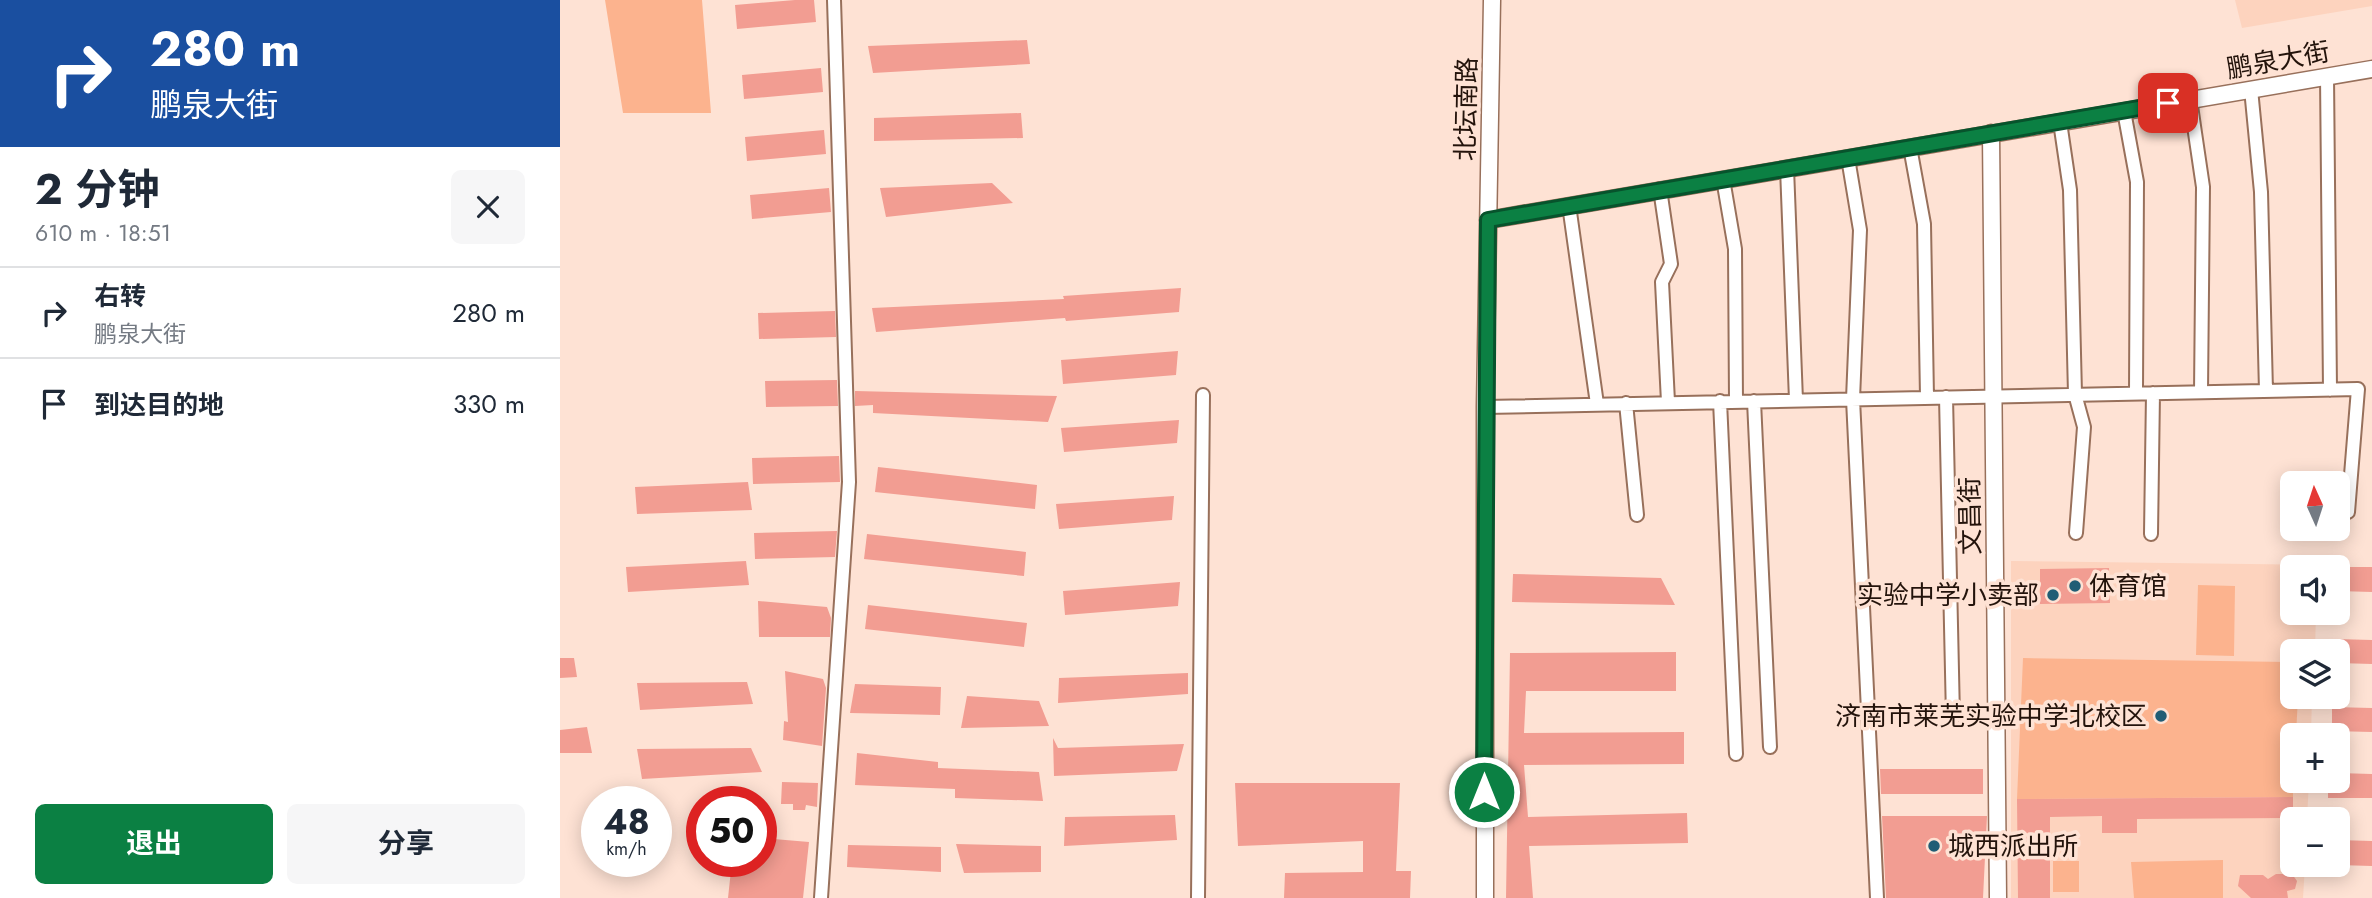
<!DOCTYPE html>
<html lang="zh">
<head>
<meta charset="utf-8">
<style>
  :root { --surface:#fff; --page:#f6f6f7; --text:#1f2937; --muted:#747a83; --line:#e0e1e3; --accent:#0b8043 }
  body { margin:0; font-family:Jost,"Noto Sans SC",sans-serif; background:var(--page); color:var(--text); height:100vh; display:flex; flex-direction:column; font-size:26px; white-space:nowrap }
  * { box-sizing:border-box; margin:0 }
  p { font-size:23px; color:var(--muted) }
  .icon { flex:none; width:38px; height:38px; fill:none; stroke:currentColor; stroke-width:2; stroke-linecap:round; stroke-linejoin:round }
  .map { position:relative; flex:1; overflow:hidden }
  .drawer { display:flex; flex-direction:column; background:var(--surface); width:560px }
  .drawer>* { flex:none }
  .top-card { background:#1a4fa0; color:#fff; overflow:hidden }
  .needle { width:46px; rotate:357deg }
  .buttons { position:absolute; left:1720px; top:471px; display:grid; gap:14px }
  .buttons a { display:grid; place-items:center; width:70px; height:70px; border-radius:10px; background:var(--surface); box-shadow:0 4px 18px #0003; font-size:35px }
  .speed { position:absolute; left:21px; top:786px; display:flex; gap:14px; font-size:35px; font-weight:700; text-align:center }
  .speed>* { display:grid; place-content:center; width:91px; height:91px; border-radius:50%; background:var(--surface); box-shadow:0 4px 18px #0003; line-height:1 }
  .speed small { font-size:18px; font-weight:400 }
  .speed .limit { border:10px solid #d22; background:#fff; color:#111 }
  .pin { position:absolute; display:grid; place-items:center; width:60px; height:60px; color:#fff; margin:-30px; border-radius:14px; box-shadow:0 4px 10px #0006 }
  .me { position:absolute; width:77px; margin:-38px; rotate:0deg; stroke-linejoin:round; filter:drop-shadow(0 0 5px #0008) }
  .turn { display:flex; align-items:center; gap:24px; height:147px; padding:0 35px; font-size:32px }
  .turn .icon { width:91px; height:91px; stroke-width:2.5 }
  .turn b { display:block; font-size:49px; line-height:60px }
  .round { display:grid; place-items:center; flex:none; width:74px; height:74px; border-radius:10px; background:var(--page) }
  .overview { display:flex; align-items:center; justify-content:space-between; height:119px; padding:0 35px }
  h1 { font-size:42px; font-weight:700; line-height:52px }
  .button { display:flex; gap:14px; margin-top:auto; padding:14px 35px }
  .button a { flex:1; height:80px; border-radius:10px; background:var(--accent); color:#fff; font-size:28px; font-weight:700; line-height:80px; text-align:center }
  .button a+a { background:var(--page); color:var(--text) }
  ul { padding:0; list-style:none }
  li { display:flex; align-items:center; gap:21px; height:91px; padding:0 35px; border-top:2px solid var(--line) }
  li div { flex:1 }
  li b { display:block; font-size:26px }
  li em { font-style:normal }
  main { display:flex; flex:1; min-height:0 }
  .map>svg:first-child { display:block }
  .built { fill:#fdd3be }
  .green { fill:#fcb38e }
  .building { fill:#f29d92 }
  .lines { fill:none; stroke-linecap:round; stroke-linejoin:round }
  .street-casing { stroke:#98705b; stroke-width:16 }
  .secondary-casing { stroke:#98705b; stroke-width:19 }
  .street { stroke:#fff; stroke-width:12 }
  .secondary { stroke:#fff; stroke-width:16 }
  .route-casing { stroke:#07532c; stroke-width:18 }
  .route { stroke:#0b8043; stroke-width:12 }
  .poi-dot { fill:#215d75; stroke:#fee2d4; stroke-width:2.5 }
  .labels { text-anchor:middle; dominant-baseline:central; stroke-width:7; stroke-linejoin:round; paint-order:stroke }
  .street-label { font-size:26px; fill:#23130b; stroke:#fee2d4 }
  .poi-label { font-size:26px; fill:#23130b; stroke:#fee2d4; text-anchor:start }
</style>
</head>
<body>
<main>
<section class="drawer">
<div class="top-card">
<div class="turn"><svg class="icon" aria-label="right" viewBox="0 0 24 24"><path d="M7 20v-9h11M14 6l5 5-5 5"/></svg><div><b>280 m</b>鹏泉大街</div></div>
</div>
<div class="overview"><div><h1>2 分钟</h1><p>610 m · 18:51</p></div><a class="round"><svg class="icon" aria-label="close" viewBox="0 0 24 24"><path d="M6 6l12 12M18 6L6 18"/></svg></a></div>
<ul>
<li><svg class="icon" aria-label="right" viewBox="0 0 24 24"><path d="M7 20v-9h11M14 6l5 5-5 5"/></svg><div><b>右转</b><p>鹏泉大街</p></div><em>280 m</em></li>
<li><svg class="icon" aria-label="arrive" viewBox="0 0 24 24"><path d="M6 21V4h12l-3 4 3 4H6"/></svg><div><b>到达目的地</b></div><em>330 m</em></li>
</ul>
<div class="button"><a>退出</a><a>分享</a></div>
</section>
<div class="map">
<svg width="1812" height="898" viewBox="0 0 1812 898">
  <rect width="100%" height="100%" fill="#fee2d4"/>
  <path class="built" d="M1675,0H1812V6L1682,28Z
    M1451,561L1759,565L1732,567V612L1756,613L1755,651H1732V696L1752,697L1751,735H1732V780L1749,781L1747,819H1732V864L1745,865L1743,898H1451Z"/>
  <path class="green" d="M45,0H142L151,113H63Z
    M1638,585L1675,586L1674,656L1636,655Z
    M1463,658L1732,662V696L1738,697L1736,735H1732L1733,797L1457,799Z
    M1663,860V898H1574L1571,862Z
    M1493,861H1519V892H1493Z"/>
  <path class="building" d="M235,0H254L256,22L177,29L175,5Z
    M467,40L470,64L313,73L308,46Z
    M261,68L263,92L184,99L182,75Z
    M461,113L463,138L314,141V118Z
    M264,130L266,154L187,161L185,137Z
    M432,183L453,203L326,217L320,188Z
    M269,188L271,212L192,219L190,195Z
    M621,288L619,312L506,321L505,318L316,332L312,308L504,299L503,296Z
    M275,311L276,337L199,339L198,313Z
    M618,351L616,375L503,384L501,360Z
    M277,380L278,406L206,407L205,381Z
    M295,391L497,396L488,422L313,413V405L295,406Z
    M619,420L617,443L504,452L501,428Z
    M279,456L280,482L193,484L192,458Z
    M318,467L477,485L475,509L315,492Z
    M188,482L192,510L77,514L75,487Z
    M614,496L612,520L499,529L496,504Z
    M277,531L275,557L195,559L194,533Z
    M307,534L466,552L464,576L304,559Z
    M186,561L189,585L68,592L66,567Z
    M1779,567H1812V592L1778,591Z
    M1549,568L1550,603L1480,604V569Z
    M953,574L1101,578L1115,605L952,602Z
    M620,582L618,606L505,615L503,591Z
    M198,601L267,607L271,618L270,637H199Z
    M308,605L467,623L464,647L305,629Z
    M1775,639L1812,640V664L1778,663Z
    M1116,652V691H966L964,733L1124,732V764L964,765L968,817L1127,813L1128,843L969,846L973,898H946L950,653Z
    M0,658H14L17,677L0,678Z
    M225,671L263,679L266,688L262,746L223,740L224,721L228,722Z
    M628,673V694L498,703L499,678Z
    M187,682L193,704L80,710L77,683Z
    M295,684L381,687L380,715L290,713Z
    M407,696L479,701L489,726L401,728Z
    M1772,707L1812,708V732L1772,731Z
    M27,727L32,753H0V730Z
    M493,738L498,748L624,744L617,771L494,776Z
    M191,748L202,772L82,779L77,749Z
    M297,753L378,762V768L479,772L483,801L395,798V789L295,785Z
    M1320,769H1423V794H1321Z
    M1778,773L1812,774V798H1768V780H1778Z
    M222,782L258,783L257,807L246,805L245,810H233V804H221Z
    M675,783H840L836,871H851L850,898H724L725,873L803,872V841L678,846Z
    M1733,797V818L1577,819V833H1542V816L1490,817V898H1458L1457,799Z
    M615,815L617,840L504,846L505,817Z
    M1322,816H1427L1423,898H1326Z
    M201,838L249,842L243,898H168L172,861H201Z
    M1778,840L1812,841V866L1778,865Z
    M396,844L481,846V872L404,873Z
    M288,845L381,847V872L287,867Z
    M1716,874H1732L1737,881L1735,889L1727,891L1728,898H1691L1678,886L1680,875H1703L1708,879Z"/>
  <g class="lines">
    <defs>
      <path id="street" d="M1767,76L1770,390
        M1691,89L1701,192L1706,391
        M1630,99L1643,187L1641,392
        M1564,111L1577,182L1576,393
        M1500,122L1510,190L1515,394L1524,427L1516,533
        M1350,147L1364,224L1367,397
        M1288,158L1300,230L1293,399L1317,898
        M1227,168L1236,400
        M1163,179L1175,249L1176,401
        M1100,189L1111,264L1102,282L1108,402
        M1009,205L1037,404
        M1386,397L1393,717
        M1160,401L1176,754
        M1194,401L1210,747
        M1066,403L1077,515
        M925,407L1798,389L1788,512
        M1591,534L1593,393
        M261,898L289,482L274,0
        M638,898L643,395"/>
      <path id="secondary" d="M1431,133L1438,898
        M928,220L1812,69
        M925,898V407L932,0"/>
    </defs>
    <use href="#street" class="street-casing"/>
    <use href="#secondary" class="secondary-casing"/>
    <use href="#street" class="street"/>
    <use href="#secondary" class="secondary"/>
  </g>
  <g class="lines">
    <defs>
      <path id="route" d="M924,792L928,220L1608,103"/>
    </defs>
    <use href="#route" class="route-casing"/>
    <use href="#route" class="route"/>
  </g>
  <g class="poi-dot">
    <circle cx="1515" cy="586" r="7"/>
    <circle cx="1493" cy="595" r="7"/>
    <circle cx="1601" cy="716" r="7"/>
    <circle cx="1374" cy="846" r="7"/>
  </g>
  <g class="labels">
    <g class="street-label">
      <text transform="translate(1718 60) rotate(-10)">鹏泉大街</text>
      <text transform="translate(906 109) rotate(-89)">北坛南路</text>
      <text transform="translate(1410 516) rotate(-91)">文昌街</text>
    </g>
    <g class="poi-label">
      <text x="1529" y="586">体育馆</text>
      <text x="1479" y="595" text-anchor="end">实验中学小卖部</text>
      <text x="1587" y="716" text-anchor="end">济南市莱芜实验中学北校区</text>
      <text x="1388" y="846">城西派出所</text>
    </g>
  </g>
</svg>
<div class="buttons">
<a><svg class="needle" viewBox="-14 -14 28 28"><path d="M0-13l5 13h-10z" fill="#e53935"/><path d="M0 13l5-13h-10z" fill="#747a83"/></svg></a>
<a><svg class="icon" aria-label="sound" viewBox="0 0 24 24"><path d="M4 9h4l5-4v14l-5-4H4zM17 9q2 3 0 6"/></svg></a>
<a><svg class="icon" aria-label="layers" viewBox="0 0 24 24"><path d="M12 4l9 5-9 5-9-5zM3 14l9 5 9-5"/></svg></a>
<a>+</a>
<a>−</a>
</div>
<div class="speed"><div>48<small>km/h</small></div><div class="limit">50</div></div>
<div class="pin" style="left:1608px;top:103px;background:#d93025"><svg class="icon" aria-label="arrive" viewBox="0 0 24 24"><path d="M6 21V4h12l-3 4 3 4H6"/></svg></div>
<svg class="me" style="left:924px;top:792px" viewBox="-20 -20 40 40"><circle r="17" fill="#0b8043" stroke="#fff" stroke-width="3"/><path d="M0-11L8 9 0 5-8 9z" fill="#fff"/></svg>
</div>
</main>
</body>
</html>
